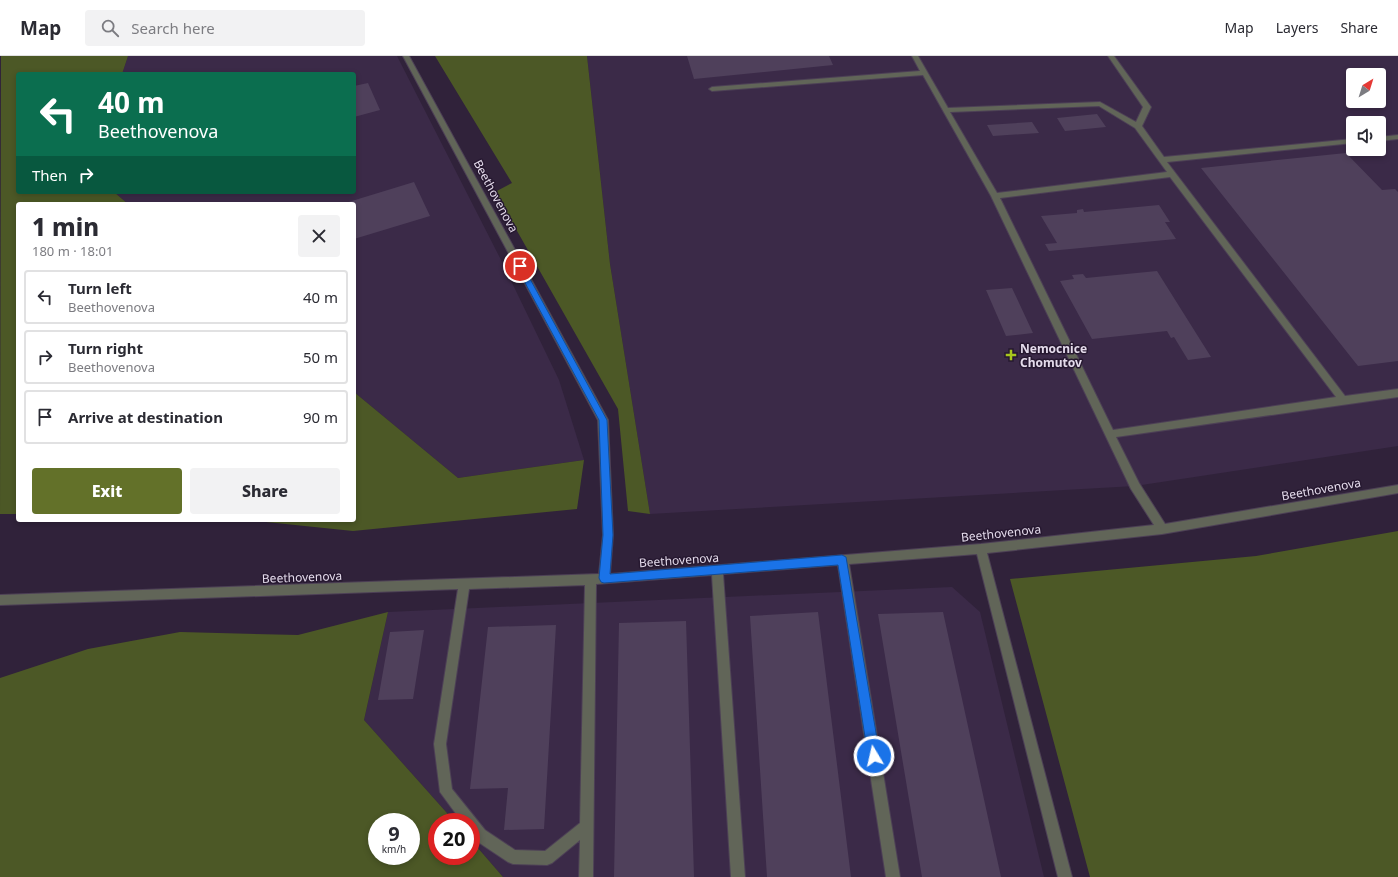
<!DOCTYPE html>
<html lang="en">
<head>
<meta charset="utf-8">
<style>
  :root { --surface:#fff; --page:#f2f2f3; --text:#2b2b33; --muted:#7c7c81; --line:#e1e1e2; --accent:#637129 }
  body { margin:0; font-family:"Noto Sans",sans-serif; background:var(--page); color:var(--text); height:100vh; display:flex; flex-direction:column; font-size:15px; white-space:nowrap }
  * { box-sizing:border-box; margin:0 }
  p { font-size:13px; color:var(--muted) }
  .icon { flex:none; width:22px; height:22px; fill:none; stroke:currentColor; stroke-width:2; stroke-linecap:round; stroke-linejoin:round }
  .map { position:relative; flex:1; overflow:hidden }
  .panel { position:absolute; left:16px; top:146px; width:340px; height:320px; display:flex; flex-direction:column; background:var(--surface); border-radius:4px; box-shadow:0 2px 6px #0003 }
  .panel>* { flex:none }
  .hud { position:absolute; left:16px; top:16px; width:340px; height:122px; border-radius:4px; box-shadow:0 2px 6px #0003; background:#0b6e4f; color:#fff; overflow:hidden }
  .needle { width:26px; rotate:38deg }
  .tools { position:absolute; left:1346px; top:12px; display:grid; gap:8px }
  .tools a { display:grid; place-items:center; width:40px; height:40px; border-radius:4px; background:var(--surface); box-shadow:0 2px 6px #0003; font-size:20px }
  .speed { position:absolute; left:368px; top:757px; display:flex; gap:8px; font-size:20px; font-weight:700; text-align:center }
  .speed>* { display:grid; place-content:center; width:52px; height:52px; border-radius:50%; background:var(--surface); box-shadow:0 2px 6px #0003; line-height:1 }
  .speed small { font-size:10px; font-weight:400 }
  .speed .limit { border:6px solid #d22; background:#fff; color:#111 }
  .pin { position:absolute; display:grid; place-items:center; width:34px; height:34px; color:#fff; margin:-17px; border:2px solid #fff; border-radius:50%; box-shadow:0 1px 4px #0007 }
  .me { position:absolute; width:44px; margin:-22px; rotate:351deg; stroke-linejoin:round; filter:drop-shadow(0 0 3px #0008) }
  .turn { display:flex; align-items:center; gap:14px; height:84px; padding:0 16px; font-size:18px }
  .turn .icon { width:52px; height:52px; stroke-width:2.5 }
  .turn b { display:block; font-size:28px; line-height:34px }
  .then { display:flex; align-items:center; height:38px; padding:0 16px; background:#0003; gap:8px; font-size:15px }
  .round { display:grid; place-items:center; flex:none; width:42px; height:42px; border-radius:4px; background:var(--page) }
  .summary { display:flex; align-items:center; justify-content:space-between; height:68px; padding:0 16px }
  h1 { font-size:24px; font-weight:800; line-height:30px }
  .button { display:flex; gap:8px; margin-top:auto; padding:8px 16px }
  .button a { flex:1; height:46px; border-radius:4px; background:var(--accent); color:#fff; font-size:16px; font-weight:800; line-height:46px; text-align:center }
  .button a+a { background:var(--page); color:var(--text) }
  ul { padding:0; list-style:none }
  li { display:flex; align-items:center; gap:12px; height:54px; margin:0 8px 6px; padding:0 8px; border:2px solid var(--line); border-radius:4px }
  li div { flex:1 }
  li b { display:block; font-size:15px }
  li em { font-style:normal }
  header { display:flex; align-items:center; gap:24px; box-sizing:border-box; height:56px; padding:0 20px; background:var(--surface); border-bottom:1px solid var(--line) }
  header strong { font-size:19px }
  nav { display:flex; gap:22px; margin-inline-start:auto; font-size:14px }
  .search { width:280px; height:36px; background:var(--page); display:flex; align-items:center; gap:10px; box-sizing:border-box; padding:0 14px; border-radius:4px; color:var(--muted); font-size:15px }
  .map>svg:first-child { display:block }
  .built { fill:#3b2a48; fill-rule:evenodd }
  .green { fill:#4c5826; fill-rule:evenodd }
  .building { fill:#4f405b }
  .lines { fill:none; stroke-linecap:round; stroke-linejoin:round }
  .minor-casing { stroke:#4d4056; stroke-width:2 }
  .minor { fill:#616558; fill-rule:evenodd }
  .route { fill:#1a73e8; stroke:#114b97 }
  .poi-dot { fill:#a8c71d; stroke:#261830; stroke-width:1.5 }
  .labels { text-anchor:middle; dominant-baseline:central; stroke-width:3; stroke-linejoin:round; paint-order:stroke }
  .street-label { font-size:12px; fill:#e4dbeb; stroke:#261830 }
  .poi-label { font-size:12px; font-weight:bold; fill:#e4dbeb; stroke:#261830; text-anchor:start }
</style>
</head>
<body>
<header>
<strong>Map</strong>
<div class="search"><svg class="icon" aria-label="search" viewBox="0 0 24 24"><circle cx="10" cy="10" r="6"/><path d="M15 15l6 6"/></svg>Search here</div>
<nav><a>Map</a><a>Layers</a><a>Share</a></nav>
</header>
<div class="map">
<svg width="1398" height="821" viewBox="0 0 1398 821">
  <rect width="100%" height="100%" fill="#30223a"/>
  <path class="built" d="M128,0H397L500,202L559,324L584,404L458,422L354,336V148H128L114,136H354V18H122Z
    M587,0H1398V390L1135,430L650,458L610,208ZM1353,19H1379V45H1353ZM1353,67H1379V93H1353Z
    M952,531L980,556L1044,821H503L471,784V766H455L364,664L388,556Z"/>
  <path class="green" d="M1,0H128L122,18H18V136H114L128,148H18V458H0Z
    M435,0H587L610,208L650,458L628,455L618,353L495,136L512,127Z
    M354,336L458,422L584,404L577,453L353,475L247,464H354Z
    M1398,475V821H1090L1010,523L1256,500Z
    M388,556L364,664L455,766H437V800H471V784L503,821H0V622L88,593L180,576L298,579ZM377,766H411V800H377Z"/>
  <path class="building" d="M687,0H829L833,9L694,23Z
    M368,27L380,54L354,61V30Z
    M1097,58L1106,71L1065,75L1057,62Z
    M1032,66L1039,77L993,80L987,69Z
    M1346,97L1382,134L1395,133L1398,136V305L1358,310L1201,112Z
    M414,126L430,160L354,183V148H342Z
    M1159,149L1170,166H1165L1176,183L1049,195L1045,188L1057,187L1041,160L1077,157V154L1083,153L1084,156Z
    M1157,215L1211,301L1188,304L1174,281L1171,282L1167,275L1092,283L1060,225L1074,223L1072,219L1083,218L1086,222Z
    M1012,232L1033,277L1006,280L986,234Z
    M818,556L851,821H767L750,560Z
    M943,556L1001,821H922L878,558Z
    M686,565L694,821H614L619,567Z
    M556,569L544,773L504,774L508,732L470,733L488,571Z
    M424,574L413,643L378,644L390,576Z"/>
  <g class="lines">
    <defs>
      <path id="minor" d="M403,0H409L608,364L613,479L610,518L981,488L1154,469L1131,433L991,140L923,19L712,35L709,33L712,31L920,15L912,0H918L948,52L1100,46L1136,66L1143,51L1108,0H1114L1151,51L1142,70L1164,101L1353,83V87L1167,106L1345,340L1398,333V341L1116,381L1139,427L1165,468L1398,429V437L1162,478L987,497L1072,821H1058L977,498L849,508L900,821H886L838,509L723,518L745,821H731L712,519L596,528L593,821H579L580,784L552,807L547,809L513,808L508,806L475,784L471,778V766H462L440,736L434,688L458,533L0,549V539L599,518L603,479L598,364ZM1099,50L1135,72L1167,116L997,137L950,56ZM1170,121L1336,341L1113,374L1000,142ZM585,529L580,767L545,795L515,794L485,774L452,733L446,688L469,533Z
        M1398,79V83L1379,85V81Z"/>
    </defs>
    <use href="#minor" class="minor-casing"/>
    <use href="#minor" class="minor"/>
  </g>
  <path class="route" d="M520,207L523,210L607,364L613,479L610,518L842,499L846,501L880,700L878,704L874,706L870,704L868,700L838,509L604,527L601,526L599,522L603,479L599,364L516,210Z"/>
  <path class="poi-dot" d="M1009 293h4v4h4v4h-4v4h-4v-4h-4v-4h4z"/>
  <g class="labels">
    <g class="street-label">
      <text transform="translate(496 140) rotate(62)">Beethovenova</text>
      <text transform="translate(1321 433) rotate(-10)">Beethovenova</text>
      <text transform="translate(1001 477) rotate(-6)">Beethovenova</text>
      <text transform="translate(679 504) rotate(-4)">Beethovenova</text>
      <text transform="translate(302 521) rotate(-2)">Beethovenova</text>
    </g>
    <g class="poi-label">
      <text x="1020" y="292">Nemocnice<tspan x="1020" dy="14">Chomutov</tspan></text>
    </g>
  </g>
</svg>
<div class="tools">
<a><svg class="needle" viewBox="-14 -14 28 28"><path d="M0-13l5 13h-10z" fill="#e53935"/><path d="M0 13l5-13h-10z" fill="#7c7c81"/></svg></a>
<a><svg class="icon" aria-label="sound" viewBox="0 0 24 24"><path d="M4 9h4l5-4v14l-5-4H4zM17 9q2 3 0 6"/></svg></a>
</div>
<div class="speed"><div>9<small>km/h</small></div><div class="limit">20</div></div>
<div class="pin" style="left:520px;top:210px;background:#d93025"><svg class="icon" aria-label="arrive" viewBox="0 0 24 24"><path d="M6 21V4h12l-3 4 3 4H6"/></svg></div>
<svg class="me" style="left:874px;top:700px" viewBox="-20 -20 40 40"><circle r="17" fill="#1a73e8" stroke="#fff" stroke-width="3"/><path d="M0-11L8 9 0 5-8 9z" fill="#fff"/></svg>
<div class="hud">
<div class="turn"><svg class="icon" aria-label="left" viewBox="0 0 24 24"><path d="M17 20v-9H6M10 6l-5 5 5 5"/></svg><div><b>40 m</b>Beethovenova</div></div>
<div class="then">Then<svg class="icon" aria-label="right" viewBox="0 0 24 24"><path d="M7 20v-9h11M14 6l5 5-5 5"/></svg></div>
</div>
<section class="panel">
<div class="summary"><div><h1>1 min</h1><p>180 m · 18:01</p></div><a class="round"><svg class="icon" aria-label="close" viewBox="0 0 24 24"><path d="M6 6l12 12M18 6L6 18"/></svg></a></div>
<ul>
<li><svg class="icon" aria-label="left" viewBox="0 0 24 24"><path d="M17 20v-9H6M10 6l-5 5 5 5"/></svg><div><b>Turn left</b><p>Beethovenova</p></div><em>40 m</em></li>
<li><svg class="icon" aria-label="right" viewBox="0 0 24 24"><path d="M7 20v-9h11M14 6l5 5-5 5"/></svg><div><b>Turn right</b><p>Beethovenova</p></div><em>50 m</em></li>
<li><svg class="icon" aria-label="arrive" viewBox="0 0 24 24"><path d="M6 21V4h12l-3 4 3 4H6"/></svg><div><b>Arrive at destination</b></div><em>90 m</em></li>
</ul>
<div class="button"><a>Exit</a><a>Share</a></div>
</section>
</div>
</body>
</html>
